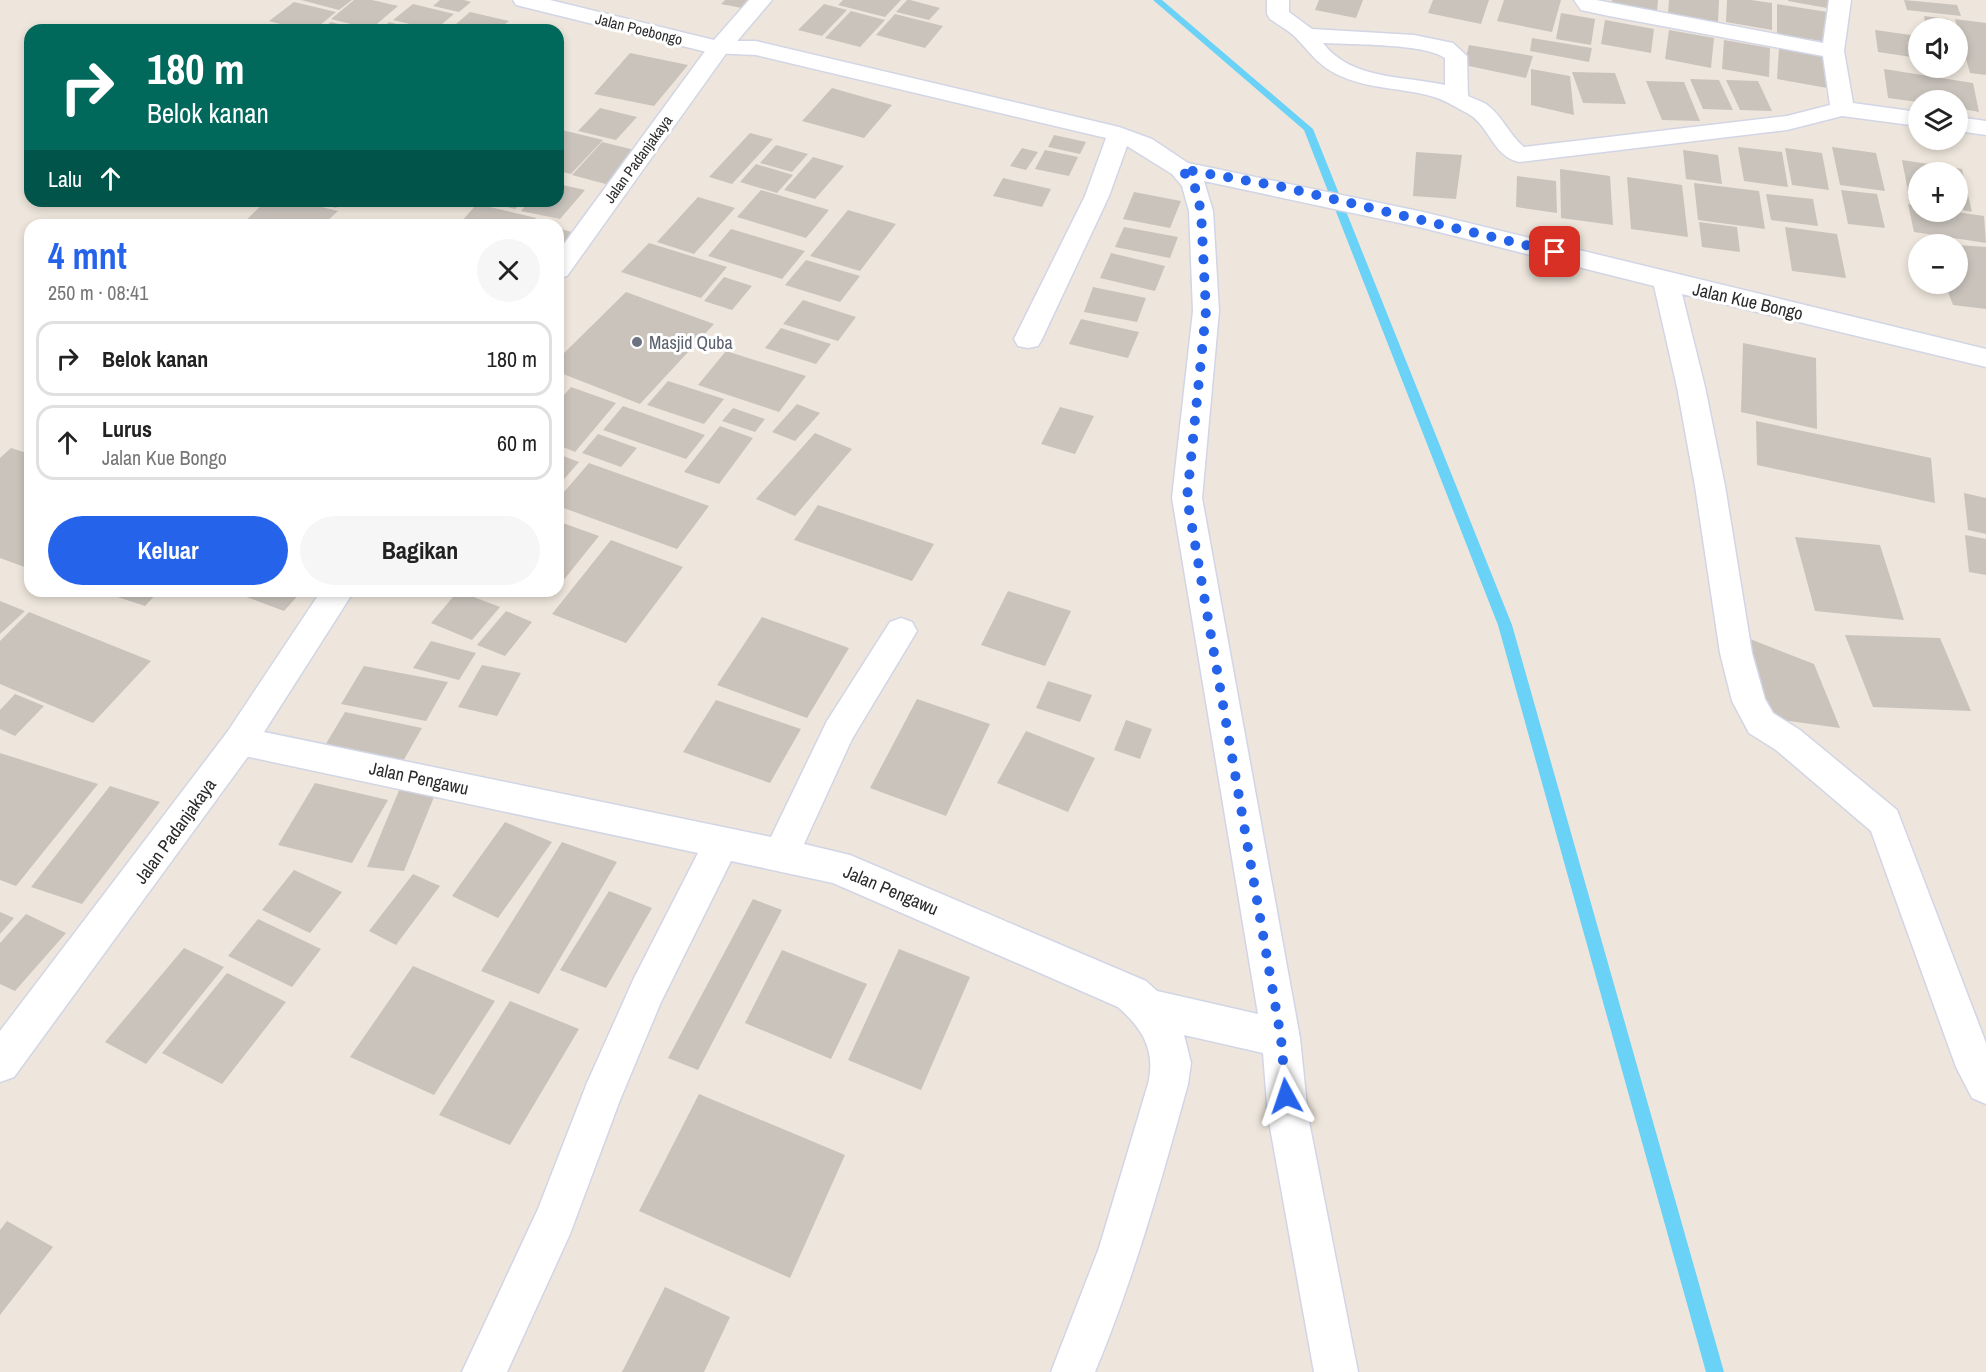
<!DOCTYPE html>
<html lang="id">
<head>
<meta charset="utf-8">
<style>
  :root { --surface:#fff; --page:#f6f6f6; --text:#222; --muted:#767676; --line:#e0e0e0; --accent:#2563eb }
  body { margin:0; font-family:"Archivo Narrow",sans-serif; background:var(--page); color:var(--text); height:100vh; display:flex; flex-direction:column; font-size:22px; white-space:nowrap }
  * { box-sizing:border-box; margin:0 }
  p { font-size:20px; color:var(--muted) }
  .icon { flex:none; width:33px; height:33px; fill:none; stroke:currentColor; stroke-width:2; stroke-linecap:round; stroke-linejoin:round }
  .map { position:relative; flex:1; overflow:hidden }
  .drawer { position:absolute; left:24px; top:219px; width:540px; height:378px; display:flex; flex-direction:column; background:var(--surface); border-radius:18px; box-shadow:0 3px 9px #0003 }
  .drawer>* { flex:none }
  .guide { position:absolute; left:24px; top:24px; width:540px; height:183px; border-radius:18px; box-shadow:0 3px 9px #0003; background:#00695c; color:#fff; overflow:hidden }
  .controls { position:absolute; left:1908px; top:18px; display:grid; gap:12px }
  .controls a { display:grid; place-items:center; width:60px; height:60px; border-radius:50%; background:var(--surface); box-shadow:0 3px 9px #0003; font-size:30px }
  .pin { position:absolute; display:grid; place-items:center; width:51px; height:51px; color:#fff; margin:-26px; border-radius:12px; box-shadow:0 3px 9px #0006 }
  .me { position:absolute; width:66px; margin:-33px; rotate:355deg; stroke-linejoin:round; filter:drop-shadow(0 0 4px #0008) }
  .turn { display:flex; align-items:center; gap:21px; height:126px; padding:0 24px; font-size:27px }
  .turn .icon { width:78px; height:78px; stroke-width:2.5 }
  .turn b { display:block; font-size:42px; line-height:51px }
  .then { display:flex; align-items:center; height:57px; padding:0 24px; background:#0003; gap:12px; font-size:22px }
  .round { display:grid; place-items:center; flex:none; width:63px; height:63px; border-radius:32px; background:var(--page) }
  .headline { display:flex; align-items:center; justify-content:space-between; height:102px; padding:0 24px }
  h1 { font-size:36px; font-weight:700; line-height:45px; color:var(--accent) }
  .button { display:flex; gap:12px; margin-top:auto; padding:12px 24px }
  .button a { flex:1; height:69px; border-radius:36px; background:var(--accent); color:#fff; font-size:24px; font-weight:700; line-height:69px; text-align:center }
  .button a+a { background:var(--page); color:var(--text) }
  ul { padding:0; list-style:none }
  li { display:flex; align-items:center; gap:18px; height:75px; margin:0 12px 9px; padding:0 12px; border:3px solid var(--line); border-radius:18px }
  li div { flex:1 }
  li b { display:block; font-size:22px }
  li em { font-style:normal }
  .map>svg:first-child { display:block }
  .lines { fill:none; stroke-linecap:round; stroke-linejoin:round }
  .stream { fill:#69d2f6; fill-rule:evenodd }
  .building { fill:#c9c3bc }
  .minor-casing { stroke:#d2d5e5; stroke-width:3 }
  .tertiary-casing { stroke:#d2d5e5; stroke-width:3 }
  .secondary-casing { stroke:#d2d5e5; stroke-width:3 }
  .minor { fill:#fff; fill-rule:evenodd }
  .tertiary { fill:#fff; fill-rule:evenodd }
  .secondary { fill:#fff; fill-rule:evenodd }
  .route { stroke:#2563eb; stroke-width:10; stroke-dasharray:0 18 }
  .worship-dot { fill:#6b7280; stroke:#fff; stroke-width:2 }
  .labels { text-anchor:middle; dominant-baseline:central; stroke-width:6; stroke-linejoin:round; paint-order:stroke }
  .far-street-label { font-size:15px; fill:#2b2b2b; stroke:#fff }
  .street-label { font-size:18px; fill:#2b2b2b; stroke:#fff }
  .worship-label { font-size:18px; fill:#5b616d; stroke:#fff; text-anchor:start }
</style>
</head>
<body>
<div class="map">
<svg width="1986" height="1372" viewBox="0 0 1986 1372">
  <rect width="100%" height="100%" fill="#eee6dc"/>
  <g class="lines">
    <path class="stream" d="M1153,0H1162L1313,129L1512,625L1724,1372H1706L1498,625L1304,130Z"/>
  </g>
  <path class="building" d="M301,0H352L339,10Z
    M354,0H372L398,6L371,29L331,19Z
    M440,0H464L471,2L459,12L433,6Z
    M725,0H750L742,8L721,4Z
    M843,0H901L885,17L838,5Z
    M907,0H910L940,8L929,20L896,12Z
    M1319,0H1363L1356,18L1315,10Z
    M1433,0H1489L1481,24L1428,13Z
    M1504,0H1561L1552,32L1497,21Z
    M1612,0H1658L1657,12L1611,4Z
    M1669,0H1719L1718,22L1668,14Z
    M1727,0H1751L1772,3V30L1726,22Z
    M1788,0H1838V10L1788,1Z
    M1904,0L1957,5L1961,16L1907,10Z
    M294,2L336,12L314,30H303L269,21Z
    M413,4L454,14L435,30L393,20Z
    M824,4L847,10L822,36L798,30Z
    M1777,4L1834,13V43L1777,34Z
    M851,11L885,20L860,47L825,38Z
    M470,12L509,21L497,30H449Z
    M1561,13L1595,19L1591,45L1556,39Z
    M895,14L943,26L925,48L876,35Z
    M1924,16L1948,19L1950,28H1926Z
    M1955,19L1986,23V75L1970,73Z
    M1605,20L1654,29L1651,53L1601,44Z
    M331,22L358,29V30H321Z
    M389,22L416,29V30H380Z
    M1669,30L1714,38L1711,68L1665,59Z
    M1875,30L1918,36V58L1878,52Z
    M1532,38L1592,48L1589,62L1530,51Z
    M1724,40L1770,48L1769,77L1722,69Z
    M1469,45L1533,56L1526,78L1464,65Z
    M1779,48L1833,58V89L1777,79Z
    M630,53L688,65L654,106L594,94Z
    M1531,69L1570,76L1574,115L1531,105Z
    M1884,69L1973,83L1979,112L1958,108V100L1918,102L1888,98Z
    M1572,72L1615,73L1626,104L1583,103Z
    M1690,79L1719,80L1733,110L1703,109Z
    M1726,80L1758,81L1772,111L1740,110Z
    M1646,81L1684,82L1700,121L1662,120Z
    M832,88L892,105L864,138L802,121Z
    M600,108L637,117L616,140L578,131Z
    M558,129L603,140L571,174L558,171Z
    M750,133L773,139L732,184L709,177Z
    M1054,135L1086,142L1080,154L1048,147Z
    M602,142L643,152L613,186L572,175Z
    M776,145L808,154L792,172L760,163Z
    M1738,147L1782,152L1788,187L1744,181Z
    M1832,147L1876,153L1885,191L1840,185Z
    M1022,148L1038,152L1026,170L1010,166Z
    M1785,148L1822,153L1829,190L1792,185Z
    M1045,150L1078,157L1069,176L1035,169Z
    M1683,150L1718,155L1722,184L1686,179Z
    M1416,152L1462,155L1456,199L1413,196Z
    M813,157L844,166L815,199L784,190Z
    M1902,160L1962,169L1972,212L1958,209V172H1918V204L1910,202Z
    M756,164L793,175L777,193L740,182Z
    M1560,169L1610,176L1613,225L1561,218Z
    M1517,176L1556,181L1557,213L1516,207Z
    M1627,177L1682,185L1688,237L1631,229Z
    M1003,178L1051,189L1042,207L993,196Z
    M1694,183L1759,191L1765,229L1698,220Z
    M558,184L585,190L560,219L521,211L529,201H558Z
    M761,190L829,210L806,238L737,217Z
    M1841,190L1877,194L1885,228L1848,224Z
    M1134,192L1181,201L1170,228L1123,219Z
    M1766,194L1813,199L1818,226L1771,220Z
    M698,197L735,208L694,254L657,242Z
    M266,201H296L338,211L323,225H241Z
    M312,201H342L336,208Z
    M483,201H523L515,209Z
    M477,204L536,218L531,225H458Z
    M1908,204L1918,206V212H1956L1984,216L1986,243L1914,232Z
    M848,210L896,224L860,271L810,256Z
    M1699,222L1737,227L1740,252L1702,247Z
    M1124,227L1178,237L1170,258L1115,247Z
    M1785,227L1837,234L1846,278L1792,271Z
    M558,228L575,233L563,248L558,247Z
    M731,229L805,251L782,279L708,256Z
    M649,243L727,267L701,298L621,272Z
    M1958,245L1986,247V309L1953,305L1945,284H1958Z
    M1111,253L1165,266L1155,291L1100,278Z
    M806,260L860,276L840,302L785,285Z
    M724,277L752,286L732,310L704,301Z
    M1093,287L1146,298L1137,322L1084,312Z
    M626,292L714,324L640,404L558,372V359Z
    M803,300L856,317L838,341L783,324Z
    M1081,319L1139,332L1128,358L1069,344Z
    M781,328L831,344L816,364L765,348Z
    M1743,343L1816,358L1817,429L1741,412Z
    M726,351L806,376L779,412L698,385Z
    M668,381L724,399L704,424L647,405Z
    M571,387L616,403L575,452L558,445V402Z
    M797,404L820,413L795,441L772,432Z
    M623,406L705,435L686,459L603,430Z
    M1060,407L1094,416L1075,454L1041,444Z
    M733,408L765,419L755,432L722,421Z
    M1756,421L1931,458L1935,503L1757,465Z
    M720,426L753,438L719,484L684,472Z
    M815,433L852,449L795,516L756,499Z
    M598,434L637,448L621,467L582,453Z
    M11,448L30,454V569L0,558V458Z
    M558,454L579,462L558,486Z
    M589,463L709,506L677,549L558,506V499Z
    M1964,493L1986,498V534L1968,530Z
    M818,505L934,544L912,581L794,540Z
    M560,522L599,536L558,587V524Z
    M1965,535L1986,539V575L1969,572Z
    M1795,537L1880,545L1904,620L1815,611Z
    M611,540L683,567L626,643L552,614Z
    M99,591H159L145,606Z
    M245,591H302L284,611L241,595Z
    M458,591L500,607L472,640L431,623Z
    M1008,591L1071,611L1045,666L981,645Z
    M0,601L25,611L0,634Z
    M506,611L532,622L505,656L477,645Z
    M29,612L151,661L93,723L0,684V641Z
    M762,617L849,648L807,718L717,685Z
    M1845,635L1940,638L1971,711L1873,707Z
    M1750,639L1814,664L1840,728L1760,717Z
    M431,641L476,653L459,680L413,668Z
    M482,665L521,673L497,716L458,707Z
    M364,666L448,682L426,721L341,704Z
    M1048,681L1092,695L1080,722L1036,708Z
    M15,694L44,706L15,736L0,729V710Z
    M917,699L990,724L946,816L870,788Z
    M716,700L801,729L770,783L683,752Z
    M345,712L422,728L402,763L324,747Z
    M1126,720L1152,729L1140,759L1114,750Z
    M1026,731L1095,758L1068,812L997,783Z
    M0,753L98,784L16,886L0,880Z
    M315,783L388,800L352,863L278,845Z
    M110,786L160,802L82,904L31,887Z
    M400,788L436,792L404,871L367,867Z
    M505,822L552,842L498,918L452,896Z
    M562,842L617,862L539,994L481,971Z
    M294,870L342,892L310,933L262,910Z
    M413,874L440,886L396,945L369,931Z
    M609,891L652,908L606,988L560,970Z
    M753,899L782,910L698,1070L668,1058Z
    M0,912L14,918L0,934Z
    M26,914L66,933L15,991L0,984V943Z
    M258,919L321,949L292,987L228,956Z
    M184,948L224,967L146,1064L105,1042Z
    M899,949L970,977L921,1090L848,1060Z
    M782,950L867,984L831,1059L745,1023Z
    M413,966L495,1001L434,1095L350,1057Z
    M227,973L286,1002L222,1084L162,1053Z
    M510,1001L579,1029L510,1145L439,1115Z
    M699,1094L845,1155L790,1278L639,1211Z
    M7,1221L53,1247L0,1315V1230Z
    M665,1287L730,1317L704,1372H622Z"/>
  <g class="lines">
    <defs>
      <path id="minor" d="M1267,0H1289V12L1312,29L1414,35L1453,43L1467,56L1468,96C1474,99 1481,101 1486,104C1502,115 1509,135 1524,147L1787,116L1830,105L1823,56L1609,16L1581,10L1574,0H1596L1823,43L1829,0H1851L1844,51L1853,103L1918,112V126L1842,116L1787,130L1519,162C1492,156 1490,125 1467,113C1457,108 1445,100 1434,97C1401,87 1369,90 1336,74C1320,66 1311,54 1299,41C1292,32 1280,26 1270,19L1267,14ZM1323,43C1351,45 1424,43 1445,58V85C1406,76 1350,80 1323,43Z
        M719,41H756L1119,127L1152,139L1188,163L1423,212L1986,349V367L1682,294L1705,387L1725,486L1752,653L1765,699L1773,713L1800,730L1897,810L1986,1043V1104L1972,1098L1956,1067L1871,831L1776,750L1749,733L1732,701L1720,653L1695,486L1677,387L1654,286L1423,228L1204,181L1213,211L1219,311L1202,498L1300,1038L1308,1116L1358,1372H1314L1268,1116L1263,1053L1184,1035L1191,1063L1188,1084C1161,1182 1134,1278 1095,1372H1051L1099,1248L1148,1084C1156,1051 1143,1029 1118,1007L833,883L731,861L661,1002L620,1100L570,1234L507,1372H462L538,1209L587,1083L634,978L698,853L240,755L228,751L223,741L228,731L240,727L771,837L827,721L890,622L901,618L912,622L917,631L852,739L804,844L850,855L1146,981L1157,991L1258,1014L1172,498L1193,311L1189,211L1182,186L1172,174L1127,146L1109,196L1042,339L1038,346L1028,348L1018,346L1014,339L1085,196L1106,138L756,55L711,53L708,48L711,43Z
        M1958,117L1986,121V135L1958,131Z"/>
      <path id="tertiary" d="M719,41L727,43L730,48L567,276L558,278V252L711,43Z
        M321,591H354L252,751L14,1077L0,1082V1031L228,731Z"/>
      <path id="secondary" d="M513,0H550L714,40L749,0H772L727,53L719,55L516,5Z"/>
    </defs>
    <use href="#minor" class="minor-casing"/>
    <use href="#tertiary" class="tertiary-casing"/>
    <use href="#secondary" class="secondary-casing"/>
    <use href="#minor" class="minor"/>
    <use href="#tertiary" class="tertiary"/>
    <use href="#secondary" class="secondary"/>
  </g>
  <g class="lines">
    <path class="route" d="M1286,1096L1281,1038L1187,498L1206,311L1201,211L1194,184L1181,169L1283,187L1555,252"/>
  </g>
  <circle class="worship-dot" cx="637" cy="342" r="6"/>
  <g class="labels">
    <g class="far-street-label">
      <text transform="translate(639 29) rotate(14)">Jalan Poebongo</text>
      <text transform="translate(638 159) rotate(-54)">Jalan Padanjakaya</text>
    </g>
    <g class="street-label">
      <text transform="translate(1748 301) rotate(13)">Jalan Kue Bongo</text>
      <text transform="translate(419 778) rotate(12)">Jalan Pengawu</text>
      <text transform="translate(175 831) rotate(-54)">Jalan Padanjakaya</text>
      <text transform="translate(891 890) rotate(23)">Jalan Pengawu</text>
    </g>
    <g class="worship-label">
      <text x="649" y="342">Masjid Quba</text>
    </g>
  </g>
</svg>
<div class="controls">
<a><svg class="icon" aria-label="sound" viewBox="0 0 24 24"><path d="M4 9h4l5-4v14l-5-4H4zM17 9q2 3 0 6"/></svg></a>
<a><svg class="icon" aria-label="layers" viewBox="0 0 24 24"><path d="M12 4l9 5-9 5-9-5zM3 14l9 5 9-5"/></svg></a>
<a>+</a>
<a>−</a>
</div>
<div class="pin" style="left:1555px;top:252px;background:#d93025"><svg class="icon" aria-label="arrive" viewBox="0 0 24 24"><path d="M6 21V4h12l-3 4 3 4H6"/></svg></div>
<svg class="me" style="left:1286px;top:1096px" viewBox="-20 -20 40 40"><path d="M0-17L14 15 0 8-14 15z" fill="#2563eb" stroke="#fff" stroke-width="4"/></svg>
<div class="guide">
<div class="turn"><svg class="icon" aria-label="right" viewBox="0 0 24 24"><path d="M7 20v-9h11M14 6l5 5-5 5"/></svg><div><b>180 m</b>Belok kanan</div></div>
<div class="then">Lalu<svg class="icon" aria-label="ahead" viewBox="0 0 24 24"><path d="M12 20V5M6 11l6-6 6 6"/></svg></div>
</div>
<section class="drawer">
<div class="headline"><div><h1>4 mnt</h1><p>250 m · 08:41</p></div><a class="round"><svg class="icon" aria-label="close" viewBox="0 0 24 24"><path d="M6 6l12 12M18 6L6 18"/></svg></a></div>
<ul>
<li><svg class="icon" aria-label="right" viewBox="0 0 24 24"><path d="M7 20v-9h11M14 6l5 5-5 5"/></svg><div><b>Belok kanan</b></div><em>180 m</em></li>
<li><svg class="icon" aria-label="ahead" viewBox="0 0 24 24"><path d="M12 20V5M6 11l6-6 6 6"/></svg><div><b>Lurus</b><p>Jalan Kue Bongo</p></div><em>60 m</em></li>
</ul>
<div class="button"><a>Keluar</a><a>Bagikan</a></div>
</section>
</div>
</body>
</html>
